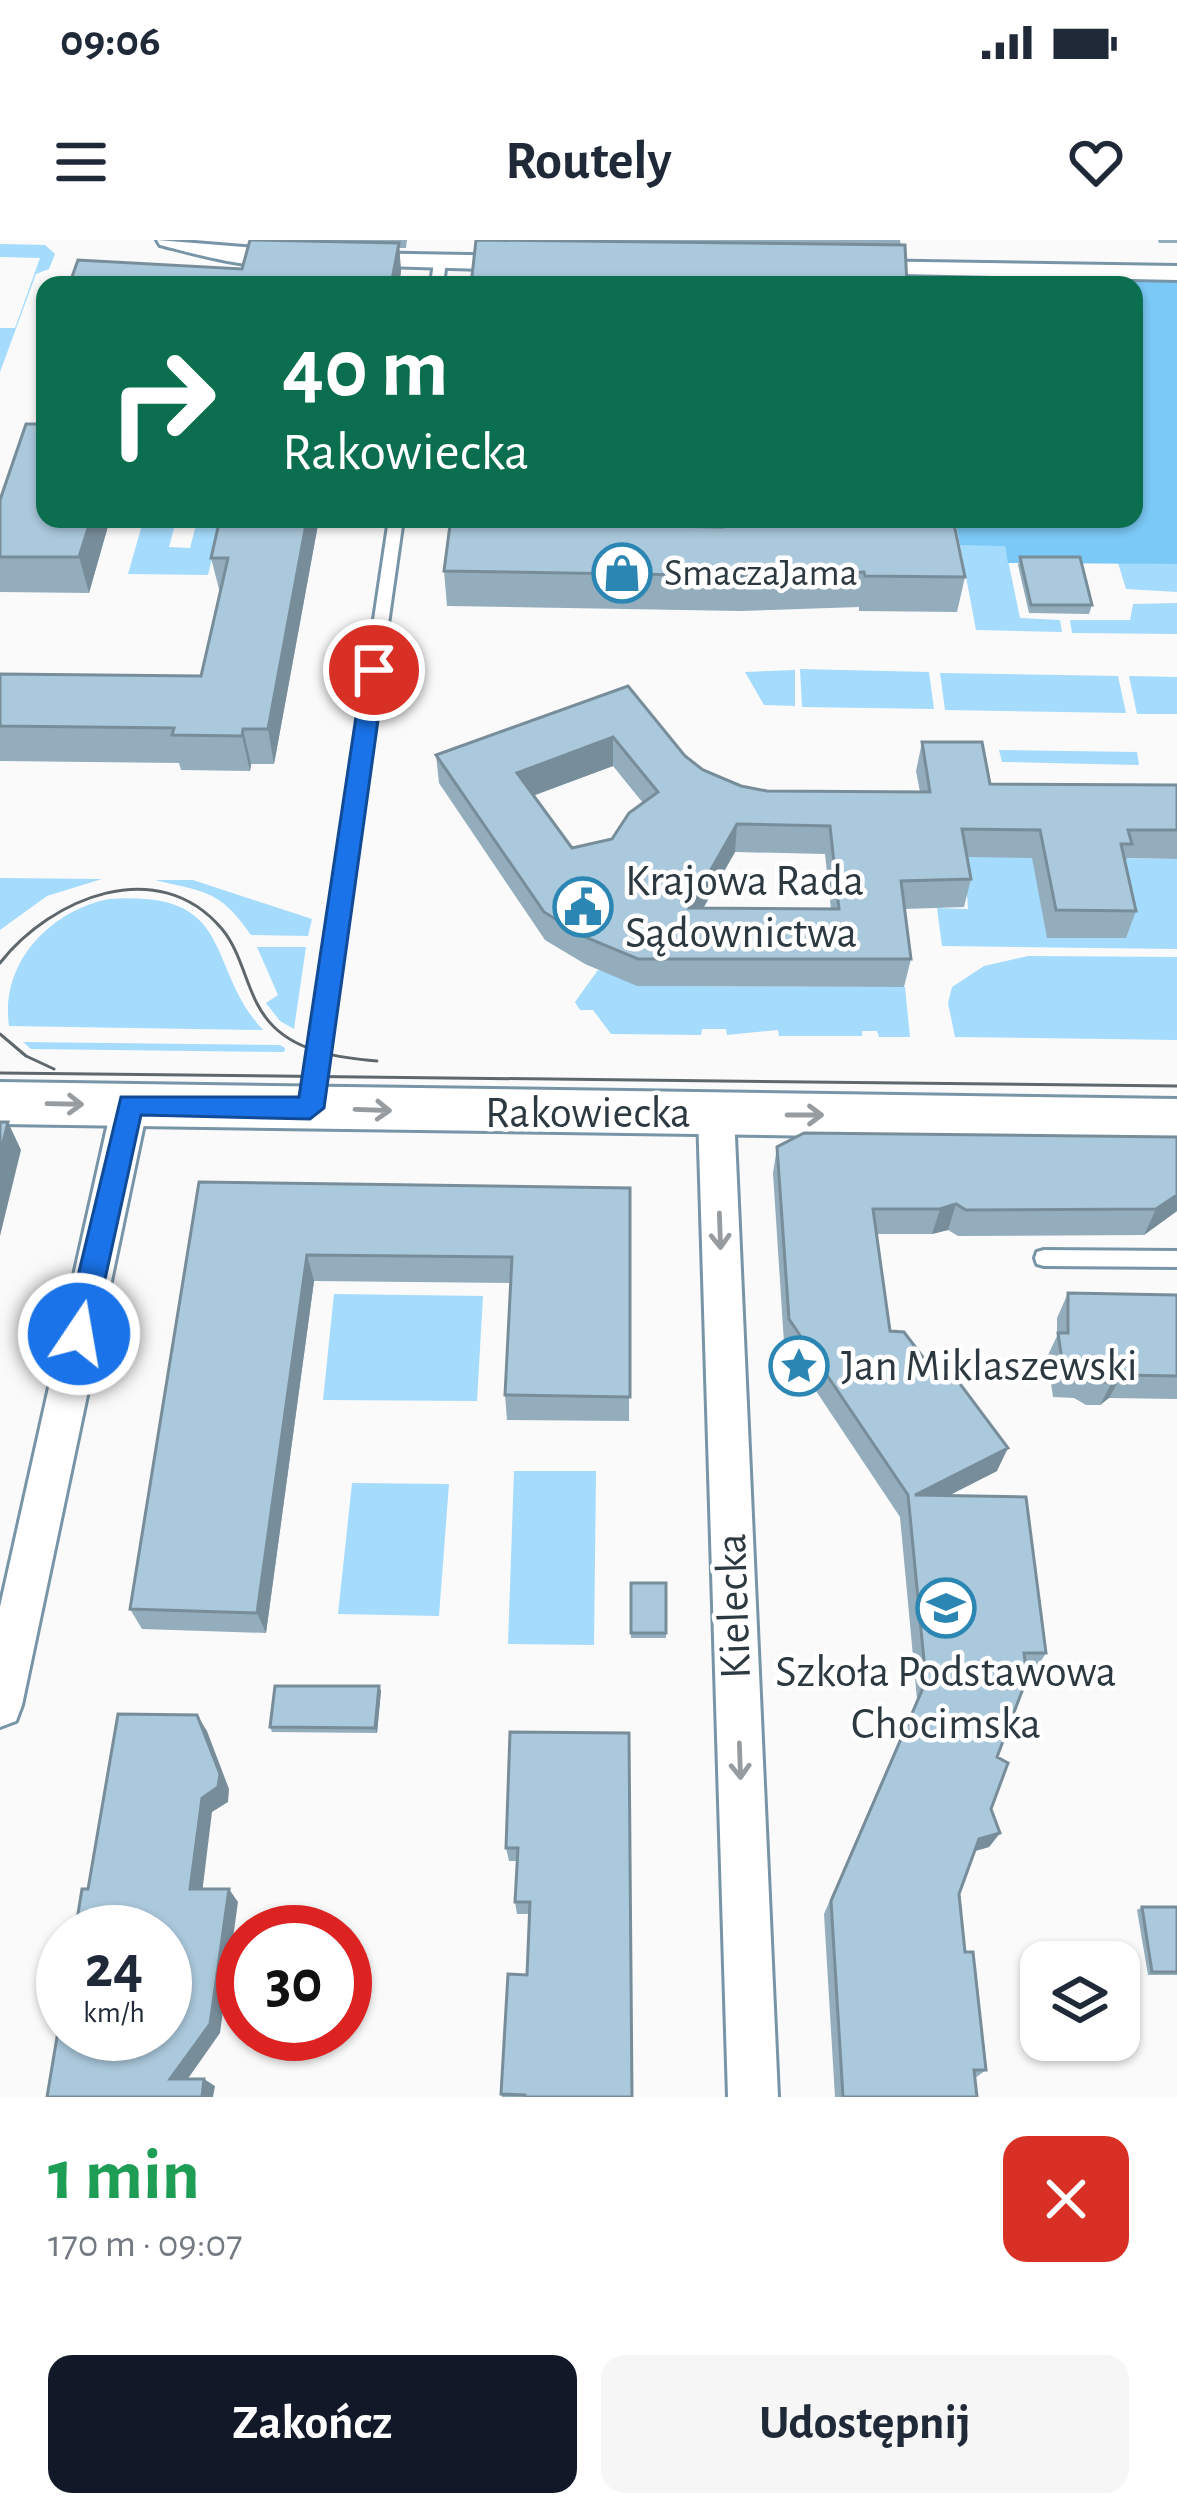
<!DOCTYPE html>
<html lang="pl">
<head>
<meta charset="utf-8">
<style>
  :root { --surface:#fff; --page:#f6f6f7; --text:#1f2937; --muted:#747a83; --accent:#111827 }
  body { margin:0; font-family:"Alegreya Sans",sans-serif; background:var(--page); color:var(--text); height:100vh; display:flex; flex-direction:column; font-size:45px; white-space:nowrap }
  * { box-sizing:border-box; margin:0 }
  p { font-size:39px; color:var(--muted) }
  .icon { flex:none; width:66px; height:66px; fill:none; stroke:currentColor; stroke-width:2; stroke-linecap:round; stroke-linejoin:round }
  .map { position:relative; height:1857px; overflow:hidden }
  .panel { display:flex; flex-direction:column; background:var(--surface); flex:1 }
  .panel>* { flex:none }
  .guide { position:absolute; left:36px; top:36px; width:1107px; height:252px; border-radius:24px; box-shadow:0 3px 9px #0004; background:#0b6e4f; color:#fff; overflow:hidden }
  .buttons { position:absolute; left:1020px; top:1701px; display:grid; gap:24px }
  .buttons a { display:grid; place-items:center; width:120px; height:120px; border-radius:24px; background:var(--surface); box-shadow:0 3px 9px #0004; font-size:60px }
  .speed { position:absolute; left:36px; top:1665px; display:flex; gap:24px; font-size:60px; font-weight:700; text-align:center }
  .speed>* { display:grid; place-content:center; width:156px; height:156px; border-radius:50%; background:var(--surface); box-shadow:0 3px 9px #0004; line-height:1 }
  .speed small { font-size:30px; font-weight:400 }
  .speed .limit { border:18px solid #d22; background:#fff; color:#111 }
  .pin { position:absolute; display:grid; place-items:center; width:102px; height:102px; color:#fff; margin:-51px; border:6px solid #fff; border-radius:50%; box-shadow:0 3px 12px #0007 }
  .me { position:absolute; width:132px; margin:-66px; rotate:12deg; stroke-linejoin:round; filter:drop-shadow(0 0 9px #0008) }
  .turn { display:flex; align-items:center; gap:42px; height:252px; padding:0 48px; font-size:54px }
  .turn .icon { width:156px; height:156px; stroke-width:2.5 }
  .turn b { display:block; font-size:84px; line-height:102px }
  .round { display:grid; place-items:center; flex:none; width:126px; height:126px; border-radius:24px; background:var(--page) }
  .headline { display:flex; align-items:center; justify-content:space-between; height:204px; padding:0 48px }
  h1 { font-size:72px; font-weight:600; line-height:90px; color:#1e9e55 }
  .primary-button { display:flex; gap:24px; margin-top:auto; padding:24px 48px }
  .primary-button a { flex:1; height:138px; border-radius:24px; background:var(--accent); color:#fff; font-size:48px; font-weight:600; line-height:138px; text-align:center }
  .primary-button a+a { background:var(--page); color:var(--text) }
  .status { display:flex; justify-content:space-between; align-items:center; height:84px; padding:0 60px; background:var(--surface); direction:ltr }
  .status svg { height:33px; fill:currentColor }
  header { display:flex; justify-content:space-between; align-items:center; height:156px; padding:0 48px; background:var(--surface); font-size:54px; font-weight:600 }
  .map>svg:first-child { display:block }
  .green { fill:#a5dbfc }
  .forest { fill:#7bc9f6 }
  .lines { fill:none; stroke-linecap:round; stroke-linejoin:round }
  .lane-casing { stroke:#7895a7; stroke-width:6 }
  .street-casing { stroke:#7895a7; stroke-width:6 }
  .secondary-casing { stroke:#7895a7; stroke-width:6 }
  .lane { fill:#fff; fill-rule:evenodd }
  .street { fill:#fff; fill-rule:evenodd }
  .secondary { fill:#fff; fill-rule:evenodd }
  .tram { stroke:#5e676c; stroke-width:3 }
  .wall { fill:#93adbd; fill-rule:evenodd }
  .shaded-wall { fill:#788d9a }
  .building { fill:#abc9dc; stroke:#788d9a; stroke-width:3; fill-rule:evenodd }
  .oneway { stroke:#969ca0 }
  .route { fill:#1a73e8; stroke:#114b97; stroke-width:3 }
  .labels { text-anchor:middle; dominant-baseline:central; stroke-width:9; stroke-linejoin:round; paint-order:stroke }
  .far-poi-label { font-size:39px; fill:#2d3940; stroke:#fff; text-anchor:start }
  .poi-label { font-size:45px; fill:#2d3940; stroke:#fff; text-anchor:start }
  .street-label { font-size:45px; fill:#2d3940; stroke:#fff }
</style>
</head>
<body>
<div class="status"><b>09:06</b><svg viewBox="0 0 49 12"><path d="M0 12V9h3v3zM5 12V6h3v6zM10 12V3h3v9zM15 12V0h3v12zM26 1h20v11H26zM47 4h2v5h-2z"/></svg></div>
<header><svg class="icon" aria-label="menu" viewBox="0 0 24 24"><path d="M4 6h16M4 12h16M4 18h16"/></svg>Routely<svg class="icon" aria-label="heart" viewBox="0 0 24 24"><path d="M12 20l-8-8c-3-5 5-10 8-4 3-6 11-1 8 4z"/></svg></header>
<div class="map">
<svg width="1177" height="1857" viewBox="0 0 1177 1857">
  <rect width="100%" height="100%" fill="#fafafa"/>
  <path class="green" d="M0,4L45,5L55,14L49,29L36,34L0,132V88H15L40,18L0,17Z
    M142,285H175L169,307L190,308L196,285L220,286L208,335L128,334Z
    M960,305H1005L1020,378L1060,380L1062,392L976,390Z
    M1118,323L1177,324V352L1126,349Z
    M1177,363V394L1072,393L1070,380H1130L1133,364Z
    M800,429L929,432L934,469L802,467Z
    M795,430V466L764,465L745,432Z
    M940,433L1118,436L1126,473L945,470Z
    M1129,436L1177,437V474H1137Z
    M999,510L1137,512L1139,525L1002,522Z
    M1032,616L1042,665L1118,618L1177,619V709L942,706L937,668L968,669L967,653L929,617Z
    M0,638L102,639L47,656L0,690Z
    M155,640H193L312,679L308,696L251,695C219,648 202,652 155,640Z
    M109,659C238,650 204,726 263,790L9,786C0,720 53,670 109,659Z
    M257,707H306L294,789L280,781L266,763L278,755Z
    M1028,716L1177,717V800L955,797L948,763L952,747L984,726Z
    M598,730L655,746L905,747L910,797H879L877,791H862V796H779L778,790L727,795L726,789H702L701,795L611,794L593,770H580L575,762Z
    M23,802L280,805L285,808L284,812L31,809Z
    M334,1054L483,1056L477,1161L323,1160Z
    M514,1231H596L594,1405L508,1404Z
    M352,1243L449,1244L439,1376L338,1374Z"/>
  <path class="forest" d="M897,36L1177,39V324L1008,323L1005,306L960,305L955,279H1134V45H899Z"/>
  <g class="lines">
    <defs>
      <path id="lane" d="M440,18L446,21L443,45H431L434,21Z
        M389,279H403L319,868L316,873H304L301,868Z
        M1044,1010L1177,1011V1027L1044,1026L1037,1024L1035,1018L1037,1012Z"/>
      <path id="street" d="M157,0L294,11L305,18C278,39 193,13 160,5Z
        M356,13L522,16L533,23L522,30L348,25L345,20Z
        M860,21L1177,26V40L852,33V23Z
        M130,851L142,855L148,865L22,1465L16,1481L0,1487V1367L112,865L118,855Z
        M716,860L728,864L734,874L778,1857H728L698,874L704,864Z"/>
      <path id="secondary" d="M0,842L1177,859V901L0,884Z"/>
    </defs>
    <use href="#lane" class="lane-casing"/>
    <use href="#street" class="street-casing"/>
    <use href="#secondary" class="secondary-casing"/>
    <use href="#lane" class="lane"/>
    <use href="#street" class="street"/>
    <use href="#secondary" class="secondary"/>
    <path class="tram" d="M0,723C51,658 158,613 222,689C246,718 246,760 274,787C301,813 341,818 377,821
      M0,794L26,816L54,829
      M0,833L1177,846"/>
  </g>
  <path class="wall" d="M250,0H407L406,8H399L401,31L399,45H69L242,29Z
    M476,0H932H900L907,45H471Z
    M1158,0H1177V3H1159Z
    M0,260L110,279L89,353L0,352Z
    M319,279L274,524H251L250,531L181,530L179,523L0,521V434L201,436L220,353L211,318Z
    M458,279H536V284L718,287V279H953L965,337L957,372L859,371V367L741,371L447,366L444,331Z
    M1020,317L1092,365L1089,374L1029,373L1018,325Z
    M628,446L685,516L703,530L741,546L767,551L920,552L916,531L922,502L990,544L1177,545V619L1127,618L1125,623L1136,671L1126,698H1047L1032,618L967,617L971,639L964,667L905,669L911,719L904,747L637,746L585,724L545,700L439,543L436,515ZM613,526L643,563L612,599L572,608L533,556ZM735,612L825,614L831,669H703Z
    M1177,897V971L1144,995L958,996L948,990L932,994H877L890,1091L997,1231L948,1256L1046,1413L1034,1432H1026L997,1517L991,1569L1000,1593L989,1607L975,1611L959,1654L965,1712L986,1830L975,1838L977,1857H835L824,1674L917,1459L900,1277L784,1103L773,933L777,907Z
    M199,942L630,948L629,1181L507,1180L505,1155L510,1043L314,1041L266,1393L142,1389L130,1369Z
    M1068,1053L1177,1055V1159L1109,1158L1100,1165H1086L1074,1158L1053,1157L1047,1117L1057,1096V1078Z
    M631,1343H666V1398H631Z
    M379,1446L381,1451L377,1493L272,1492L270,1487Z
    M510,1492L632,1857H502L501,1854L527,1735L530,1674H517L515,1662L517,1621H509L506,1608Z
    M1142,1667H1177V1735H1148L1137,1670Z"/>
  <path class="shaded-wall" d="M399,3L401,31L399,45H391Z
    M91,279H110L89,353L79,317Z
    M307,279H319L274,524L268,489Z
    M243,489L251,524L250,531L242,496Z
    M613,497V526L518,561L517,533Z
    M737,584L735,612L687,696L689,668Z
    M8,882L21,910L0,996V914Z
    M1177,955V971L1144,995L1156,969Z
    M956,964L948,990L932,994L940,969Z
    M307,1015L314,1041L266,1393L257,1373Z
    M1122,1135L1109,1158L1100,1165L1112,1142Z
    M1008,1208L997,1231L910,1275L915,1255Z
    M379,1446L381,1451L377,1493L375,1488Z
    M197,1475L207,1491L229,1549L228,1562L212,1572L201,1662L190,1649L202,1558Z
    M1000,1593L989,1607L968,1613L979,1599Z
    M229,1649L238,1662L220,1793L182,1847L170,1839Z
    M204,1839L215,1846L213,1857H202Z"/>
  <path class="building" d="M250,0L399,3L391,45H69L78,20L242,29Z
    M476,0L905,5L907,45H716V43L551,42V45H471Z
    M26,184H45V279H91L79,317H0V260Z
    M220,279H307L268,489H243L242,496L172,495L174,488L0,486V434L201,436L228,318H211Z
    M458,279H532V284L722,287V279H953L965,337L865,336L864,332L744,336L444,331L450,285H457Z
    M1020,317H1080L1092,365H1031Z
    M628,446L685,516L703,530L741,546L767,551L930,552L922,502H982L990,544L1177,545V590H1128L1132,604H1121L1136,671L1056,670L1040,590L962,589L971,639L901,641L911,719H638L585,697L544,672L436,515ZM613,497L658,552L629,573L612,599L572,608L517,533ZM737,584L830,586L839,669L689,668Z
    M0,882H8L0,914Z
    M804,893L1177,897V955L1156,969L966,970L956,964L940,969H873L890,1091L904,1092L925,1120L931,1118L945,1136L952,1133L1008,1208L915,1255L1026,1257L1046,1413H1024L1027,1438L997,1517L1008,1523L991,1569L1000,1593L979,1599L959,1654L965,1712H973L986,1830H974L977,1857H843L831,1661L926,1441L908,1255L789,1079L777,907Z
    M199,942L630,948V1157L505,1155L512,1017L307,1015L257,1373L130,1369Z
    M1068,1053L1177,1055V1136L1122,1135L1112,1142H1098L1086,1135L1064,1134L1058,1093H1068Z
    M631,1343H666V1393H631Z
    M275,1446H379L375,1488L270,1487Z
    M118,1474L197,1475L220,1534L218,1547L202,1558L190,1649H229L210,1784L170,1839H204L202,1857H47L63,1761V1794H165V1692H75L82,1649H88Z
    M510,1492L629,1493L632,1857H525V1855L501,1854L508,1734L527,1735L530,1662H515L518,1608H506Z
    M1142,1667H1177V1732H1152Z"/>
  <defs><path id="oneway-shaft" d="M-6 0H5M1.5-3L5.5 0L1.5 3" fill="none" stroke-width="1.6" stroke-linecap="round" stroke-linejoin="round" transform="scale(3)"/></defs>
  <g class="oneway">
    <use href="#oneway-shaft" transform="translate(65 864) rotate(1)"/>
    <use href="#oneway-shaft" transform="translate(373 870) rotate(2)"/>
    <use href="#oneway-shaft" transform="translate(805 875)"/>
    <use href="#oneway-shaft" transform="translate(720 991) rotate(88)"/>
    <use href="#oneway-shaft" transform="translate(740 1521) rotate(88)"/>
  </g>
  <path class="route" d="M374,423L385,430L324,868L310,879L141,875L93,1094L89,1103L79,1107L69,1103L64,1094L121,857H299L363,430Z"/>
  <defs>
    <symbol id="shop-ring" viewBox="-11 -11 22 22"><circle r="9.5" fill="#fff" stroke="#2c86b3" stroke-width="1.5"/><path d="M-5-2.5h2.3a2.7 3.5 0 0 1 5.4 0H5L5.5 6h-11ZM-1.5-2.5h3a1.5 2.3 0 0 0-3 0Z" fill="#2c86b3"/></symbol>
    <symbol id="civic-ring" viewBox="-11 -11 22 22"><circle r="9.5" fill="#fff" stroke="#2c86b3" stroke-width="1.5"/><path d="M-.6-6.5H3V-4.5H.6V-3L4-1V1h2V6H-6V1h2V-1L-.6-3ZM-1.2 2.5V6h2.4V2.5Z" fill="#2c86b3"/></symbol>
    <symbol id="sight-ring" viewBox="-11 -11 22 22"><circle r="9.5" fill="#fff" stroke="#2c86b3" stroke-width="1.5"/><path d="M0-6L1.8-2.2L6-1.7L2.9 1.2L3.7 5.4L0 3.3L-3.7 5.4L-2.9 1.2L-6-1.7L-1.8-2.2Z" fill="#2c86b3"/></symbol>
    <symbol id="school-ring" viewBox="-11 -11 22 22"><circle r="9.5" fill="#fff" stroke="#2c86b3" stroke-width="1.5"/><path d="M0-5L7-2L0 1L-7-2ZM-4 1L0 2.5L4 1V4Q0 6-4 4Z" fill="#2c86b3"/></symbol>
  </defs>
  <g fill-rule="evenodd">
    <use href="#shop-ring" x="589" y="300" width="66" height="66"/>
    <use href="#civic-ring" x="550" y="634" width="66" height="66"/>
    <use href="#sight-ring" x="766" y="1093" width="66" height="66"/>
    <use href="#school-ring" x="913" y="1335" width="66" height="66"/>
  </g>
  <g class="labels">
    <g class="far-poi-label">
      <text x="664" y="333">SmaczaJama</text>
    </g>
    <g class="poi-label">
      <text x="625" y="641">Krajowa Rada<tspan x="625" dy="52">Sądownictwa</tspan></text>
      <text x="841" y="1126">Jan Miklaszewski</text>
      <text x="946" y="1432" text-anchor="middle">Szkoła Podstawowa<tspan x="946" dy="52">Chocimska</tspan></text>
    </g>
    <g class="street-label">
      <text x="588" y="873">Rakowiecka</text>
      <text transform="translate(734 1366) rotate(-92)">Kielecka</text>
    </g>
  </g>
</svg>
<div class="buttons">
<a><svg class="icon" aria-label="layers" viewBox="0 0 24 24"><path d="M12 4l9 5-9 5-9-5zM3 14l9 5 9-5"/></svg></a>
</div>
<div class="speed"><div>24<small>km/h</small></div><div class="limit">30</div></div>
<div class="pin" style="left:374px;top:430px;background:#d93025"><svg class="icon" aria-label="arrive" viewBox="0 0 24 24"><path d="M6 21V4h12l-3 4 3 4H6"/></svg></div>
<svg class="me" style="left:79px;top:1094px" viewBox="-20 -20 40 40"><circle r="17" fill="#1a73e8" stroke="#fff" stroke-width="3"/><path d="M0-11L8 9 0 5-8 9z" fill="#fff"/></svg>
<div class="guide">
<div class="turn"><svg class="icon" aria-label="right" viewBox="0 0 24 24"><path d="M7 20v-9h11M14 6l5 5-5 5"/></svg><div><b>40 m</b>Rakowiecka</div></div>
</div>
</div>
<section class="panel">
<div class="headline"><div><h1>1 min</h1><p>170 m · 09:07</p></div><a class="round" style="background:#d93025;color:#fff"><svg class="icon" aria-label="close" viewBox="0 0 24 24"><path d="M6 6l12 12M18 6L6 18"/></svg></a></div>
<div class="primary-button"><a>Zakończ</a><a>Udostępnij</a></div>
</section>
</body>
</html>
